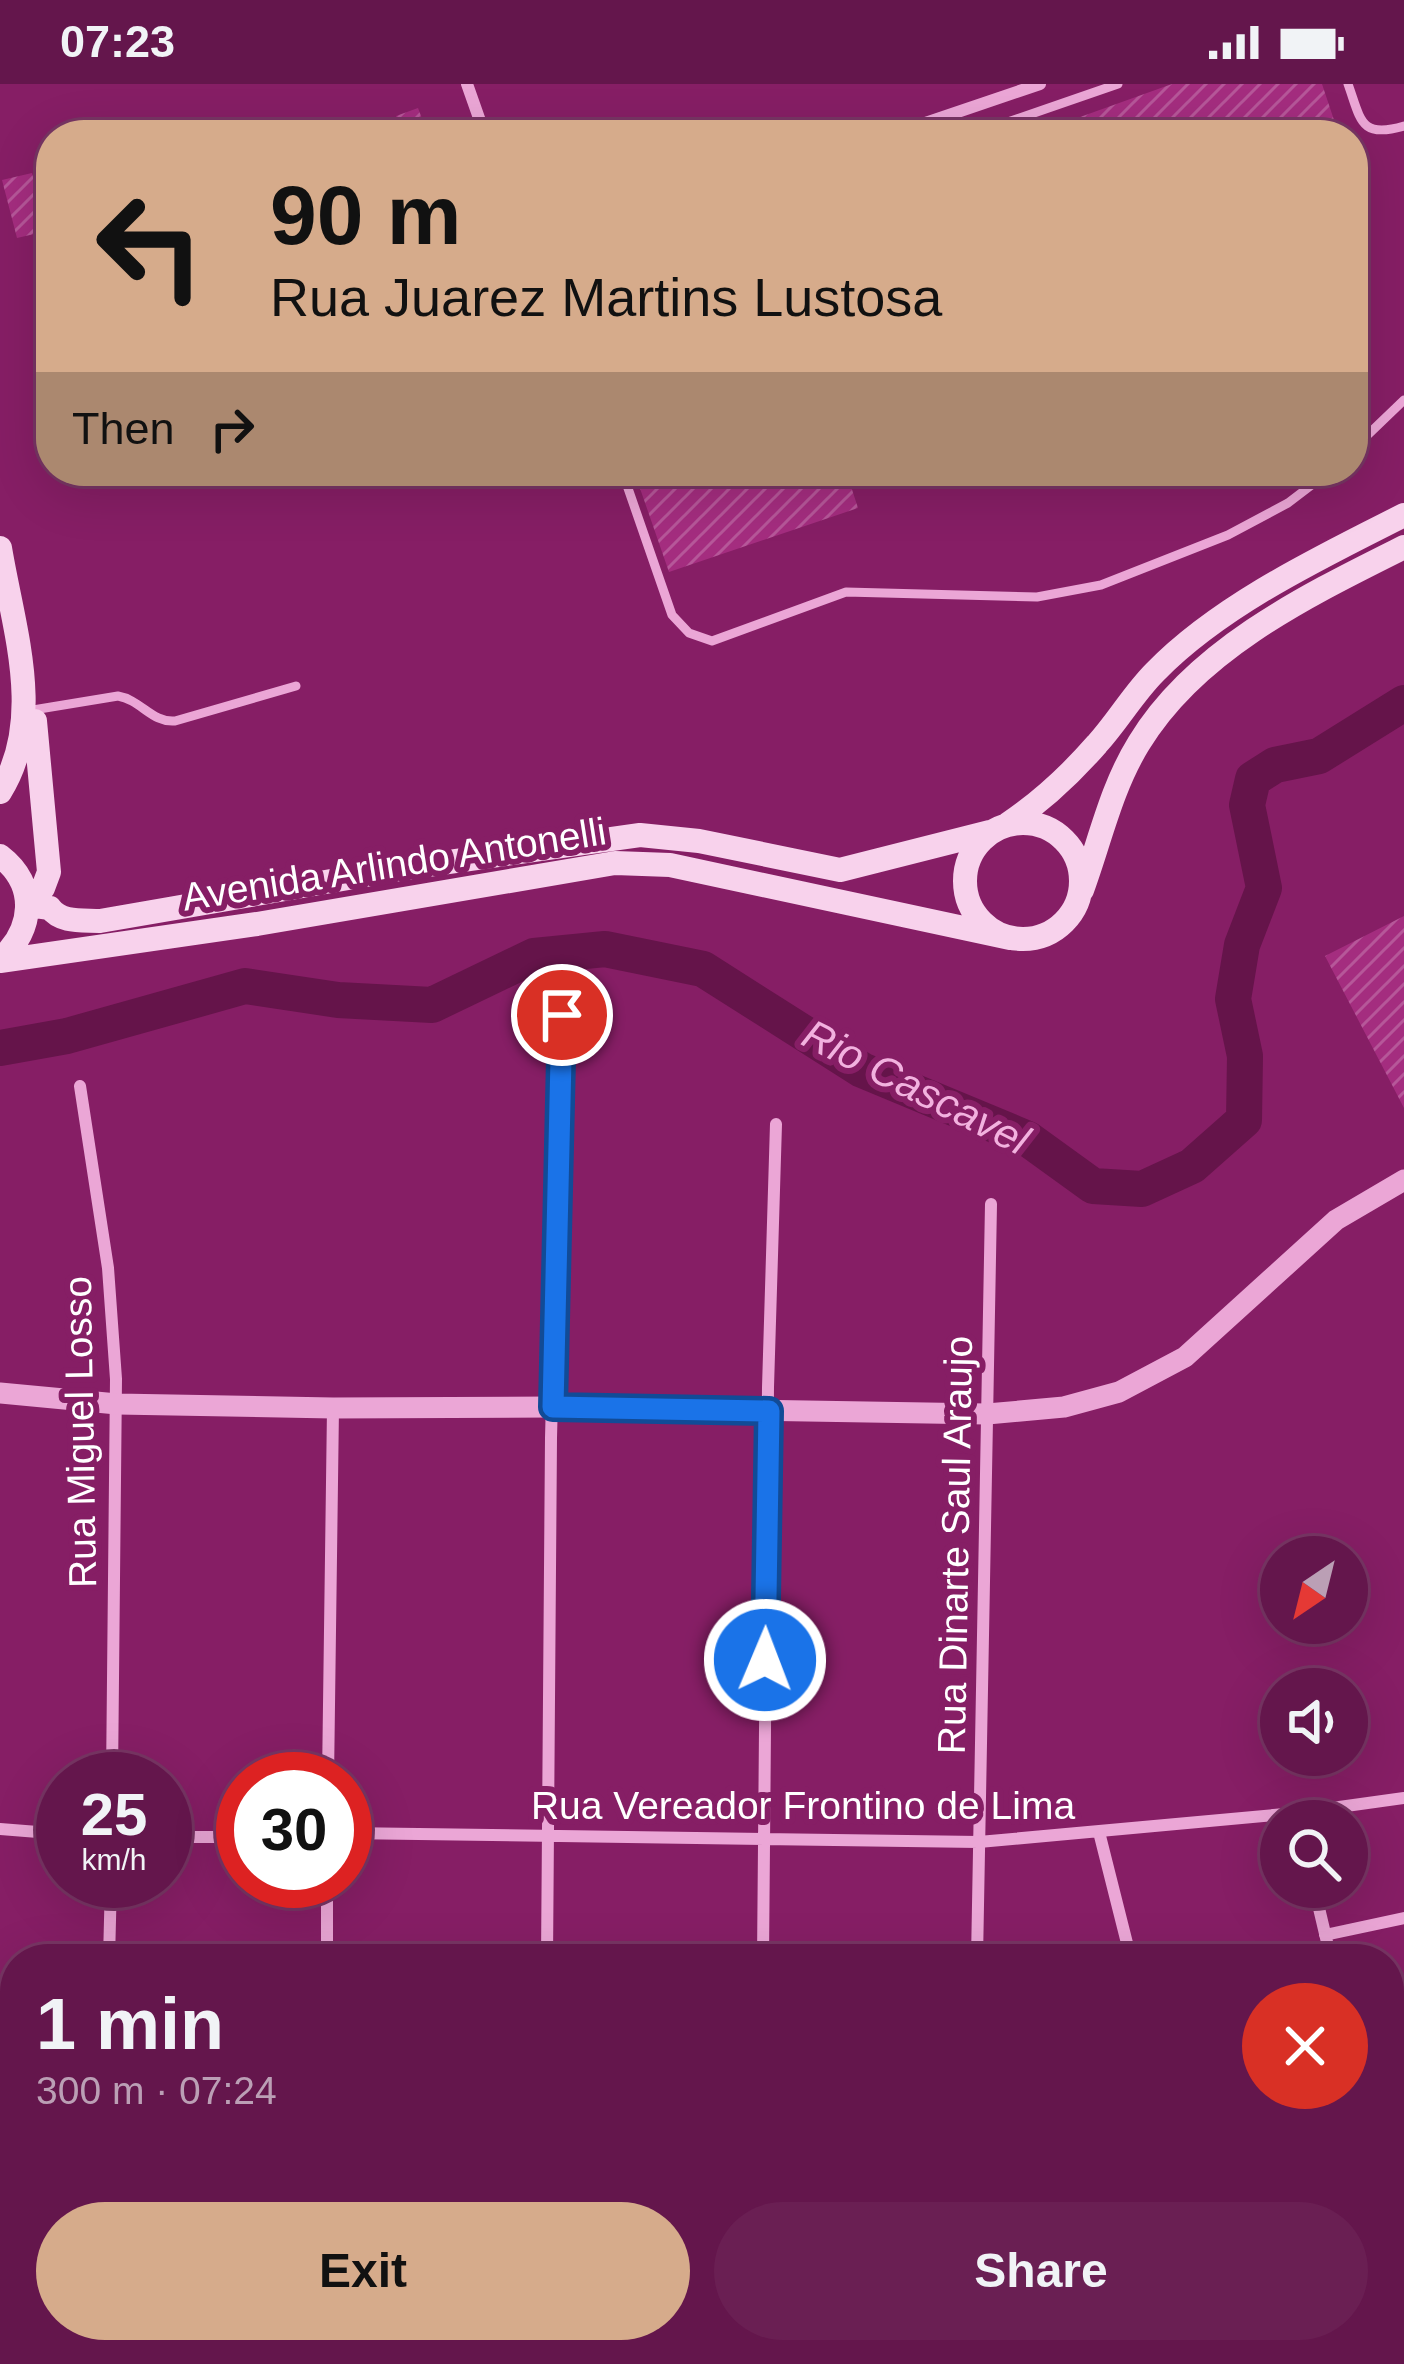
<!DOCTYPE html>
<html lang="en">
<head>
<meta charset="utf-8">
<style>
  :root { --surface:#64164c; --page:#6a1f53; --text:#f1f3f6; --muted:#bb9fb5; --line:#783564; --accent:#d6ab8b }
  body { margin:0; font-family:Arial,sans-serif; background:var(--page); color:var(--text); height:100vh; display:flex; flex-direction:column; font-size:45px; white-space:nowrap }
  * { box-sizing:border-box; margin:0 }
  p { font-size:39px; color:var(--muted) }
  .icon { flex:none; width:66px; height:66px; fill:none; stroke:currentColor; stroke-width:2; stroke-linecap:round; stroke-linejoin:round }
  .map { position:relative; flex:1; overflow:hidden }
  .sheet { position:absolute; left:0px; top:1860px; width:1404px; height:420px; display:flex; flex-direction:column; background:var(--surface); border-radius:48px 48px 0 0; box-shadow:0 12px 48px #0002,0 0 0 3px var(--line) }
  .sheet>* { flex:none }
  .guide { position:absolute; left:36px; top:36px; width:1332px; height:366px; border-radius:48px; box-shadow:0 12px 48px #0002,0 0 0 3px var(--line); background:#d6ab8b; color:#111; overflow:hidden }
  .needle { width:78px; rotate:215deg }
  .buttons { position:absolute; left:1260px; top:1452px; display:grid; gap:24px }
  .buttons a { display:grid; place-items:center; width:108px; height:108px; border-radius:50%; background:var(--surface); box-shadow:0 12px 48px #0002,0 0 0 3px var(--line); font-size:60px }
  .speed { position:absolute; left:36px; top:1668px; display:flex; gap:24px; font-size:60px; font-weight:700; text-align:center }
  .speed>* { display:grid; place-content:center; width:156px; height:156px; border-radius:50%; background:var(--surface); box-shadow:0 12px 48px #0002,0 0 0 3px var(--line); line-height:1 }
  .speed small { font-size:30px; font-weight:400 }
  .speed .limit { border:18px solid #d22; background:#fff; color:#111 }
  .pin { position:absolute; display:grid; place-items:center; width:102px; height:102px; color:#fff; margin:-51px; border:6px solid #fff; border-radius:50%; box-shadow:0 3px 12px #0007 }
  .me { position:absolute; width:132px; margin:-66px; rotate:1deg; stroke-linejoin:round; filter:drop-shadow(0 0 9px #0008) }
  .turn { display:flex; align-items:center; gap:42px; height:252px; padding:0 36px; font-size:54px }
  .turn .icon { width:156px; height:156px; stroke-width:2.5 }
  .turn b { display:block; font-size:84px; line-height:102px }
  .then { display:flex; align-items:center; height:114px; padding:0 36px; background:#0003; gap:24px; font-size:45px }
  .round { display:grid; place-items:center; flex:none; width:126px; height:126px; border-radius:63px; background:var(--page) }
  .summary { display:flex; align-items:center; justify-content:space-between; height:204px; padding:0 36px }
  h1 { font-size:72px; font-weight:800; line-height:90px }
  .cta { display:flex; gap:24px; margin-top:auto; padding:24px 36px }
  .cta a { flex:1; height:138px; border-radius:72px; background:var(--accent); color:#111; font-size:48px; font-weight:800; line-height:138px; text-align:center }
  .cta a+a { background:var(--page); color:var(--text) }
  .status { display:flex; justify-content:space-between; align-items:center; height:84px; padding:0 60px; background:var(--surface); direction:ltr }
  .status svg { height:33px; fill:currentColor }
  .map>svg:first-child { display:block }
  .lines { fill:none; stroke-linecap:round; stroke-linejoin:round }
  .river { stroke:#65144a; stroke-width:36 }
  .building { fill:url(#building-hatch) }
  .service { stroke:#eba6d6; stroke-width:9 }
  .minor { stroke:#eba6d6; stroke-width:12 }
  .tertiary { stroke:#eba6d6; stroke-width:21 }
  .secondary { stroke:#f8d2ec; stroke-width:24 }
  .route-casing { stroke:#114b97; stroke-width:30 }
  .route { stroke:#1a73e8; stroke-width:21 }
  .labels { text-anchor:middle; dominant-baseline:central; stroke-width:12; stroke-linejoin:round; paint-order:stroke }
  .street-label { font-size:39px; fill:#fff; stroke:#861e65 }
  .water-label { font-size:42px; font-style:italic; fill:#f2b2df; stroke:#861e65 }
</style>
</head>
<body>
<div class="status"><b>07:23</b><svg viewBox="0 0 49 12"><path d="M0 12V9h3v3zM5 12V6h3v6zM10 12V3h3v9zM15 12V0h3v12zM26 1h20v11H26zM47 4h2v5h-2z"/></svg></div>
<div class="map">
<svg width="1404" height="2280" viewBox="0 0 1404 2280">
  <defs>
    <pattern id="building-hatch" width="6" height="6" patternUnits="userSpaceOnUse" patternTransform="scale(3)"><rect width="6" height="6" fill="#a42d7f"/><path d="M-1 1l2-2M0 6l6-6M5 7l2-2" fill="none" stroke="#b65799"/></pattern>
  </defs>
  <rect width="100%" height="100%" fill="#861e65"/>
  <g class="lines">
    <path class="river" d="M0,964L67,952L245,902L338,916L432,921L534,872L605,865L703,885L862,986L1028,1055L1093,1102L1142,1105L1192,1082L1244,1036L1245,972L1233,915L1242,861L1264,804L1247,721L1253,695L1275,681L1319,672L1404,619"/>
  </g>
  <path class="building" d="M1172,0H1322L1339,51H1030Z
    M418,24L428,51H403L396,32Z
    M32,89L47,147L17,154L2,96Z
    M634,387H846L858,424L669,488Z
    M1404,832V1024L1325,872Z"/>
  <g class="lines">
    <path class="service" d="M1348,0C1361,36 1360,55 1404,42
      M970,51L1118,0
      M1353,365L1404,316
      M622,387L672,531L689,549L712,557L846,508L1037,513L1101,501L1228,451L1288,419L1330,387
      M33,626L118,612C141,616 152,639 175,637L296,602"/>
    <path class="minor" d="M467,0L485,51
      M890,51L1040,0
      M80,1002L108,1184L116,1295L112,1695
      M328,1695L333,1324
      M0,1745L63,1750
      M1099,1748L1131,1875
      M345,1749L979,1758L1296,1729L1404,1714
      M165,1753H243
      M1314,1803L1331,1875
      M1325,1851L1404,1834
      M109,1875L111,1797
      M327,1875V1797
      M547,1875L551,1354L562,931
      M763,1875L768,1303L776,1040
      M977,1875L991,1120
      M1389,2034L1404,2030
      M1389,2120L1404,2183
      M0,2133L15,2134
      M1389,2222L1404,2219
      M1231,2265L1235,2280
      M102,2280V2265
      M322,2280V2265
      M540,2280L541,2265
      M758,2280V2265
      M969,2280V2265"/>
    <path class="tertiary" d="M0,1309L117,1320L333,1324L553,1323L987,1330L1064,1323L1119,1308L1185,1273L1336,1136L1404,1096"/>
    <path class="secondary" d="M0,464C13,543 46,635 0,708
      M965 797a58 58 0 1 1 116 0a58 58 0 1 1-116 0Z
      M1008,740C1042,717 1070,691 1097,660C1118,637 1133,610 1155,588C1220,521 1321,473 1404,431
      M0,772C38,801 34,845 0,876
      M1082,806C1100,757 1111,704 1139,659C1196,565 1308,511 1404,463
      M28,821L50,824C61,839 82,836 100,837L406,784L640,751L699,757L840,786L990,748
      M28,821L43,804L49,788L35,637
      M0,877L257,840L615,779L670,781L1010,854"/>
  </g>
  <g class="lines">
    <defs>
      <path id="route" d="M562,931L553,1323L769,1327L765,1576"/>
    </defs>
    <use href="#route" class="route-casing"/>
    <use href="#route" class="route"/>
  </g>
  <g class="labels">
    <g class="street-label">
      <text transform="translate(394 780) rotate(-9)">Avenida Arlindo Antonelli</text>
      <text transform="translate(80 1348) rotate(-91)">Rua Miguel Losso</text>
      <text transform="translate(955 1461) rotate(-89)">Rua Dinarte Saul Araujo</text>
      <text x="803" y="1721">Rua Vereador Frontino de Lima</text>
    </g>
    <g class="water-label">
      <text transform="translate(916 1003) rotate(27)">Rio Cascavel</text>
    </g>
  </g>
</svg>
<div class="buttons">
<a><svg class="needle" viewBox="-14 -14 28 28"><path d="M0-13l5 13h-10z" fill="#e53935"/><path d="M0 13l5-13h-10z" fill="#bb9fb5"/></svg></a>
<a><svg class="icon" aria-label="sound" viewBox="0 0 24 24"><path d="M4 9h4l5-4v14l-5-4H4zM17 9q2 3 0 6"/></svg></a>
<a><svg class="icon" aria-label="search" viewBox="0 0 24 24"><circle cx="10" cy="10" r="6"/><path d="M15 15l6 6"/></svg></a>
</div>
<div class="speed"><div>25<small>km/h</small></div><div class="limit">30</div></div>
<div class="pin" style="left:562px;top:931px;background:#d93025"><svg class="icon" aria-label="arrive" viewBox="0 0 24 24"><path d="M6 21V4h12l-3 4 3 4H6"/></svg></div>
<svg class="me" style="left:765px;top:1576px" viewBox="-20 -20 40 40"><circle r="17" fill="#1a73e8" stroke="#fff" stroke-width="3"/><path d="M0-11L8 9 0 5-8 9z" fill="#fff"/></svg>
<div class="guide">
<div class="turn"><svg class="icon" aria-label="left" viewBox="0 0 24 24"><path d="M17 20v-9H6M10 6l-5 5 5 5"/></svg><div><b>90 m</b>Rua Juarez Martins Lustosa</div></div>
<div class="then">Then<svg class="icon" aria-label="right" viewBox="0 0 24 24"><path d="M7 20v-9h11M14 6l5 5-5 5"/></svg></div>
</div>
<section class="sheet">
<div class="summary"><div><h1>1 min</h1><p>300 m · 07:24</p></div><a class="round" style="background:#d93025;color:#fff"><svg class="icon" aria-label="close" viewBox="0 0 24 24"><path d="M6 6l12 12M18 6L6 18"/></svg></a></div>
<div class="cta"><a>Exit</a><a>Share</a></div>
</section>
</div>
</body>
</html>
